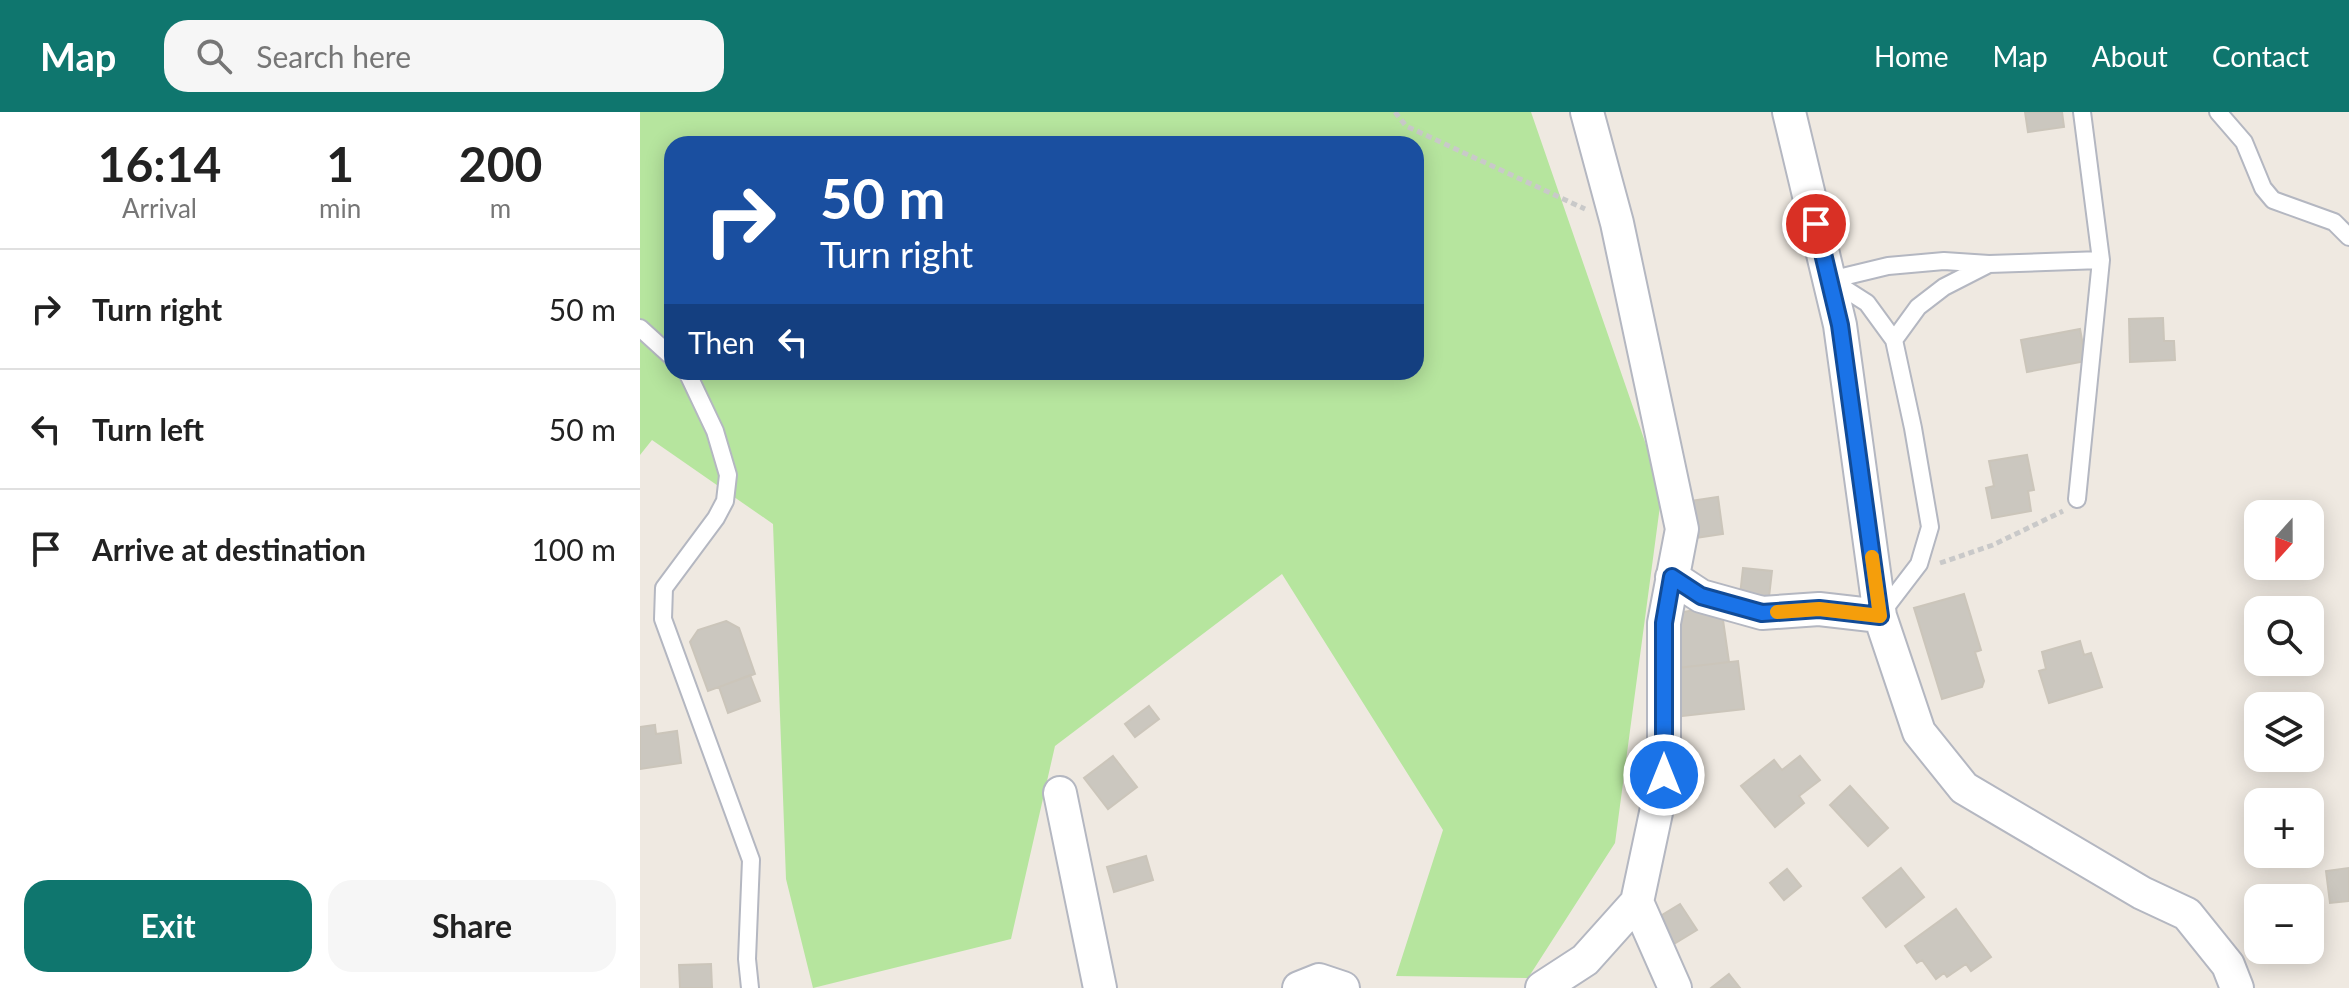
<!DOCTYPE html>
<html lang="en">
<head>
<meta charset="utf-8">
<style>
  :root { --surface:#fff; --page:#f6f6f6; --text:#222; --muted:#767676; --line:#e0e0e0; --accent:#0f766e }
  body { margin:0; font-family:Lato,sans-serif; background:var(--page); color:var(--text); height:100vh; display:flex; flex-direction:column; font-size:30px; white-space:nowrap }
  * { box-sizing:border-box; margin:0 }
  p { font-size:26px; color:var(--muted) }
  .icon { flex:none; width:44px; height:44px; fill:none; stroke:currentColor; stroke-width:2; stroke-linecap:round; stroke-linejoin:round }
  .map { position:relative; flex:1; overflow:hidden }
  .side { display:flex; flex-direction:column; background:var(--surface); width:640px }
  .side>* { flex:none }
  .hud { position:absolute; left:24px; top:24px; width:760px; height:244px; border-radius:24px; box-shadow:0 4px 20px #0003; background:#1a4fa0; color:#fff; overflow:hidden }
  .needle { width:52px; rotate:201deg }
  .buttons { position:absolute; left:1604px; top:388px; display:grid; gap:16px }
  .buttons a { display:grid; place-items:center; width:80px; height:80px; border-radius:16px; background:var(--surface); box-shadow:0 4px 20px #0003; font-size:40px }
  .pin { position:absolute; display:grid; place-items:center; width:68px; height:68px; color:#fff; margin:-34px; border:4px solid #fff; border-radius:50%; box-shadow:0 2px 8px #0007 }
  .me { position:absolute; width:88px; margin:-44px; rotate:0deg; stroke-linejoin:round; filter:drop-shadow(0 0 6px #0008) }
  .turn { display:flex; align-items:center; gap:28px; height:168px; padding:0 24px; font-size:36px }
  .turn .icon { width:104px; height:104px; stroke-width:2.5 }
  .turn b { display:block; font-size:56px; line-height:68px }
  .then { display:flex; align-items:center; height:76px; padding:0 24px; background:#0003; gap:16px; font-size:30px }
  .eta { display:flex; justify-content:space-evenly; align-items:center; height:136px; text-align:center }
  .eta b { font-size:48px; font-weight:700; line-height:56px }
  .cta { display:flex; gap:16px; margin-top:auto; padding:16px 24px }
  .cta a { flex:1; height:92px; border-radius:24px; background:var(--accent); color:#fff; font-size:32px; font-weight:700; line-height:92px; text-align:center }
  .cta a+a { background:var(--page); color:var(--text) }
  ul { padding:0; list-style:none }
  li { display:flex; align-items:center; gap:24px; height:120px; padding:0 24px; border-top:2px solid var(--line) }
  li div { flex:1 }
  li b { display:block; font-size:30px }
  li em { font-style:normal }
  header { display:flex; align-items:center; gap:48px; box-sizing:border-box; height:112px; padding:0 40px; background:var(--accent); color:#fff }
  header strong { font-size:38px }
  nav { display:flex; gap:44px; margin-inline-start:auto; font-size:28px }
  .search { width:560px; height:72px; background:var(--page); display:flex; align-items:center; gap:20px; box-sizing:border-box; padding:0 28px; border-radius:24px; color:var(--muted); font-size:30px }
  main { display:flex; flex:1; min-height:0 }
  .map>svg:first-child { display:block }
  .green { fill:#b6e59e; fill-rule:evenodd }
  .building { fill:#cbc7bf; stroke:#cbc5ba; stroke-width:2 }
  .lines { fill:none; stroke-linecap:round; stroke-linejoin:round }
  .lane-casing { stroke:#b4b7c1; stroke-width:20 }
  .street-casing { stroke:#b4b7c1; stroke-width:36 }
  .path { stroke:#c9c9c9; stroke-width:5; stroke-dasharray:6 4; stroke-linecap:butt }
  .lane { stroke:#fff; stroke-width:16 }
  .street { stroke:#fff; stroke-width:32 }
  .route-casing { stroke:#114b97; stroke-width:20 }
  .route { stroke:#1a73e8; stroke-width:14 }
  .slow { stroke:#f59e0b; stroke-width:14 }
</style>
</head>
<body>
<header>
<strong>Map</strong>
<div class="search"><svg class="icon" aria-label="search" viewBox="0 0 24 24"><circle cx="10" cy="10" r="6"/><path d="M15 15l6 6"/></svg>Search here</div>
<nav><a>Home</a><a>Map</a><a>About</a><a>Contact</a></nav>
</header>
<main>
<section class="side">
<div class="eta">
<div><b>16:14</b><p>Arrival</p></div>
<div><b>1</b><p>min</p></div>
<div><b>200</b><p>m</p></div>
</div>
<ul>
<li><svg class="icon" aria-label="right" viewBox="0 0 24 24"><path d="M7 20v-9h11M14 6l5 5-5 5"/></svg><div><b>Turn right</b></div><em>50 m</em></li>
<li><svg class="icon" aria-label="left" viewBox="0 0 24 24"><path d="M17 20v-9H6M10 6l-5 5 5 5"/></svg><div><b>Turn left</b></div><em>50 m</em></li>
<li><svg class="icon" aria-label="arrive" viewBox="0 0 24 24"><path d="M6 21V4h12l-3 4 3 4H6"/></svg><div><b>Arrive at destination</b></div><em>100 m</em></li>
</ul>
<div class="cta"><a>Exit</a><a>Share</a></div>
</section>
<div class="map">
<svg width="1709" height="876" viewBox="0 0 1709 876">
  <rect width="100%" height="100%" fill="#efe9e1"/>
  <path class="green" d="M0,0H891L1022,379L975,731L888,866L756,864L803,718L642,462L415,634L371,827L173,876L146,767L133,412L12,328L0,343ZM32,32H776V260H32Z"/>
  <path class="building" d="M1385,0H1422L1424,15L1388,20Z
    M1523,206L1524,229H1534L1535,248L1490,250L1489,207Z
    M1440,217L1446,249L1387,260L1381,228Z
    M1387,343L1394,378L1388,379L1391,399L1352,406L1346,376L1354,374L1349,349Z
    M1078,385L1083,422L1055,426L1050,389Z
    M1103,456L1132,459L1129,485L1100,483Z
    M1324,482L1341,538L1335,540L1344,569L1342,575L1302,587L1274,496Z
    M1081,494L1089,550L1039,556L1030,502Z
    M86,509L99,516L115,562L68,579L50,530L58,518Z
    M1440,529L1444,543L1451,541L1462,575L1409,591L1399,559L1406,557L1402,540Z
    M1098,549L1104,597L1034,605L1029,557Z
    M110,563L120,589L88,601L79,575Z
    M509,594L519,607L495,625L485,612Z
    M15,613L16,622L37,619L41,651L0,657V615Z
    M473,644L497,675L468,697L444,666Z
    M1160,644L1180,668L1159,684L1164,691L1135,715L1101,674L1134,648L1142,658Z
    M1210,674L1248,716L1228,734L1190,693Z
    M506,744L513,768L474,780L467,755Z
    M1261,756L1284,785L1246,815L1223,786Z
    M1709,756V789L1690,791L1686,759Z
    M1147,757L1161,774L1144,788L1130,771Z
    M1040,792L1057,818L1034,832L1017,806Z
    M1316,797L1351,845L1331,859L1326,852L1307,865L1304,861L1296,867L1282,848L1277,851L1265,834Z
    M71,852L72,876H40L39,853Z
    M1089,862L1100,876H1071Z"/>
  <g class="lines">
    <defs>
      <path id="lane" d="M1578,0L1604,30L1623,76L1633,88L1694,110L1709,125
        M1190,168L1248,154L1304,149L1349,152L1461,148
        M1191,168L1227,191L1254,228L1273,316L1290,415L1279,452L1243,499
        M0,216L32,245
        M1254,228L1278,195L1304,175L1347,153
        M47,260L75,319L88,363L85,389L76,406L24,476L23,507L111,748L107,847L110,876
        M1437,387L1461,148L1442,0"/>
      <path id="street" d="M947,0L977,111L1042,417L1024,511V663L997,790L1035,876
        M1149,0L1200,213L1240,504L1279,620L1324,676L1502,781L1547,802L1588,853L1597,876
        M1032,465L1061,484L1122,501L1179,497L1240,504
        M420,681L460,876
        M659,876L679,868L703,876
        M902,876L945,848L997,790"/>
    </defs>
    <use href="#lane" class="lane-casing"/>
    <use href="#street" class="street-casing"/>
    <path class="path" d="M755,0L766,14L945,97
      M1300,451L1353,433L1423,399"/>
    <use href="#lane" class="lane"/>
    <use href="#street" class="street"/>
  </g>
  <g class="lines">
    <defs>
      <path id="route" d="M1024,663V511L1032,465L1061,484L1122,501L1179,497L1240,504L1200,213L1176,112"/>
    </defs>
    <use href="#route" class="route-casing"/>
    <use href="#route" class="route"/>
    <path class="slow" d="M1137,500L1179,497L1240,504L1232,445"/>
  </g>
</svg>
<div class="buttons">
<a><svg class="needle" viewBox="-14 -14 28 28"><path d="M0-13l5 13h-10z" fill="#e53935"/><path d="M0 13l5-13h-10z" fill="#767676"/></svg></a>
<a><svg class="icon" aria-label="search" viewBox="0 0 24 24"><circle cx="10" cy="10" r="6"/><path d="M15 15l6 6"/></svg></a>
<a><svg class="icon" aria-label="layers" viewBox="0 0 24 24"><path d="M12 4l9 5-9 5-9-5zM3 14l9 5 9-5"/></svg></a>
<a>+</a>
<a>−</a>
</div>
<div class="pin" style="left:1176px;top:112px;background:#d93025"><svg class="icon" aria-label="arrive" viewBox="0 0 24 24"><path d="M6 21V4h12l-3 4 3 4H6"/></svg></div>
<svg class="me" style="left:1024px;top:663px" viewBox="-20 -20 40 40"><circle r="17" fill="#1a73e8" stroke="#fff" stroke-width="3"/><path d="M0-11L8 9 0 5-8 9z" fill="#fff"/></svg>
<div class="hud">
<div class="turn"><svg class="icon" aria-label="right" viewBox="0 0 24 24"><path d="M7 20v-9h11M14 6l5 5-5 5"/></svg><div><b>50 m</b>Turn right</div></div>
<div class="then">Then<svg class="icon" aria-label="left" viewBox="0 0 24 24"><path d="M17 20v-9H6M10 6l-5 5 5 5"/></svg></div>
</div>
</div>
</main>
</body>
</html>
